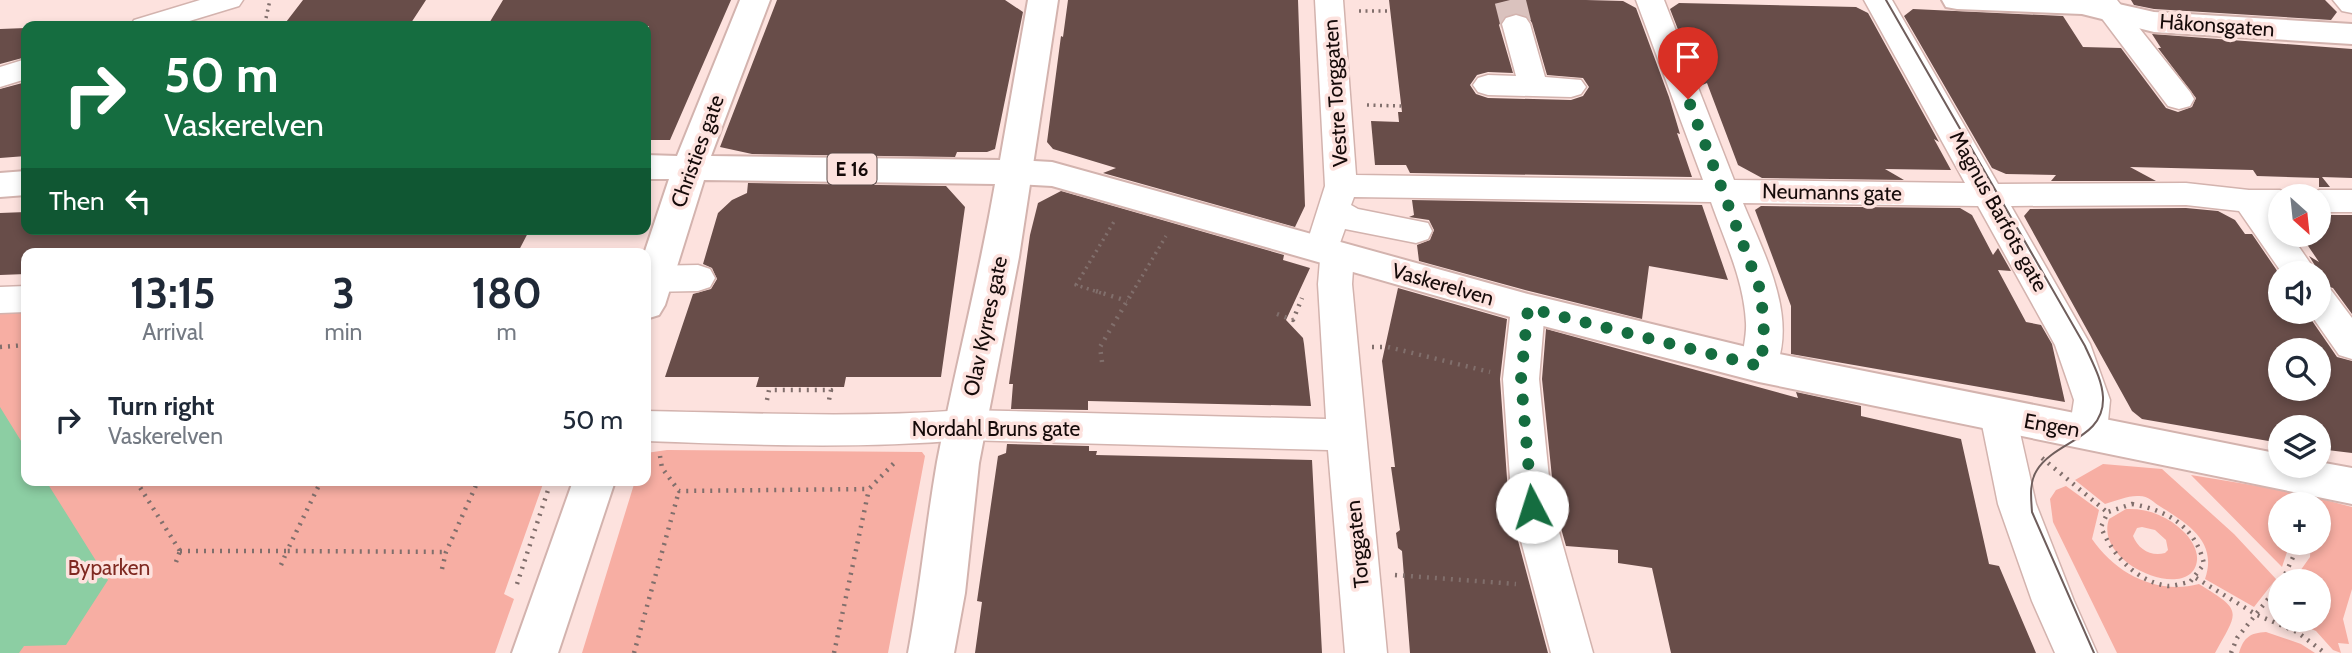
<!DOCTYPE html>
<html lang="en">
<head>
<meta charset="utf-8">
<style>
  :root { --surface:#fff; --page:#f6f6f7; --text:#1f2937; --muted:#747a83 }
  body { margin:0; font-family:Cabin,sans-serif; background:var(--page); color:var(--text); height:100vh; display:flex; flex-direction:column; font-size:26px; white-space:nowrap }
  * { box-sizing:border-box; margin:0 }
  p { font-size:23px; color:var(--muted) }
  .icon { flex:none; width:38px; height:38px; fill:none; stroke:currentColor; stroke-width:2; stroke-linecap:round; stroke-linejoin:round }
  .map { position:relative; flex:1; overflow:hidden }
  .drawer { position:absolute; left:21px; top:248px; width:630px; height:238px; display:flex; flex-direction:column; background:var(--surface); border-radius:14px; box-shadow:0 4px 10px #0003 }
  .drawer>* { flex:none }
  .hud { position:absolute; left:21px; top:21px; width:630px; height:214px; border-radius:14px; box-shadow:0 4px 10px #0003; background:#156d40; color:#fff; overflow:hidden }
  .needle { width:46px; rotate:153deg }
  .tools { position:absolute; left:2268px; top:184px; display:grid; gap:14px }
  .tools a { display:grid; place-items:center; width:63px; height:63px; border-radius:50%; background:var(--surface); box-shadow:0 4px 10px #0003; font-size:35px }
  .pin { position:absolute; display:grid; place-items:center; width:60px; height:60px; color:#fff; margin:-72px -30px; border-radius:50% 50% 50% 0; rotate:-45deg; box-shadow:0 0 7px #0007 }
  .pin .icon { rotate:45deg }
  .me { position:absolute; width:77px; margin:-38px; rotate:355deg; stroke-linejoin:round; filter:drop-shadow(0 0 5px #0008) }
  .turn { display:flex; align-items:center; gap:24px; height:147px; padding:0 28px; font-size:32px }
  .turn .icon { width:91px; height:91px; stroke-width:2.5 }
  .turn b { display:block; font-size:49px; line-height:60px }
  .then { display:flex; align-items:center; height:66px; padding:0 28px; background:#0003; gap:14px; font-size:26px }
  .eta { display:flex; justify-content:space-evenly; align-items:center; height:119px; text-align:center }
  .eta b { font-size:42px; font-weight:800; line-height:49px }
  ul { padding:0; list-style:none }
  li { display:flex; align-items:center; gap:21px; height:105px; padding:0 28px }
  li div { flex:1 }
  li b { display:block; font-size:26px }
  li em { font-style:normal }
  .map>svg:first-child { display:block }
  .green { fill:#f7aea3; fill-rule:evenodd }
  .water { fill:#8ccea3 }
  .building { fill:#684d49; fill-rule:evenodd }
  .lines { fill:none; stroke-linecap:round; stroke-linejoin:round }
  .minor-tunnel { stroke:#dac2be; stroke-width:31; stroke-dasharray:31 16; stroke-linecap:butt }
  .minor-casing { stroke:#d3b3ae; stroke-width:3 }
  .major-casing { stroke:#d3b3ae; stroke-width:4 }
  .highway-casing { stroke:#d3b3ae; stroke-width:4 }
  .path-far1 { stroke:#816f6c; stroke-width:3.5; stroke-dasharray:2 4.5; stroke-linecap:butt }
  .path { stroke:#816f6c; stroke-width:4.5; stroke-dasharray:2 6; stroke-linecap:butt }
  .minor { fill:#fff; fill-rule:evenodd }
  .major { fill:#fff; fill-rule:evenodd }
  .highway { fill:#fff; fill-rule:evenodd }
  .tram { stroke:#6f5e5c; stroke-width:2 }
  .route { stroke:#156d40; stroke-width:12; stroke-dasharray:0 21.6 }
  .labels { text-anchor:middle; dominant-baseline:central; stroke-width:7; stroke-linejoin:round; paint-order:stroke }
  .shield { fill:#fde2de; stroke:#5b4b49; stroke-width:2 }
  .shield-label { font-size:19px; font-weight:bold; fill:#150a09 }
  .street-label { font-size:21px; fill:#150a09; stroke:#fde2de }
  .park-label { font-size:21px; fill:#7f2921; stroke:#fde2de }
</style>
</head>
<body>
<div class="map">
<svg width="2352" height="653" viewBox="0 0 2352 653">
  <rect width="100%" height="100%" fill="#fde2de"/>
  <path class="green" d="M26,310V481H544L504,594L514,599L495,653H0V312Z
    M667,450L922,452L925,456L888,653H582L635,481H646V453Z
    M2103,464L2162,469L2234,534L2276,579L2254,607L2205,579C2218,542 2188,524 2161,507C2153,502 2148,495 2137,496C2127,496 2115,501 2105,504L2075,480Z
    M2191,475L2294,492V504H2280V542L2290,543L2282,567Z
    M2066,486L2099,510L2092,539C2116,574 2157,595 2199,584C2243,611 2239,610 2215,653H2117L2053,522L2050,499L2056,490Z
    M2310,496L2352,507V589L2343,619L2349,644L2338,643L2341,653L2333,650L2316,631L2291,620H2319V581H2293L2310,557L2311,543L2319,542V504H2311Z
    M2126,509C2148,508 2168,516 2184,532C2191,539 2198,550 2197,560C2193,604 2093,565 2109,519ZM2142,527L2155,530L2166,540L2168,550L2165,553C2151,557 2138,549 2133,536L2137,528Z
    M2266,632L2301,644L2315,653H2239C2244,637 2250,633 2266,632Z"/>
  <path class="water" d="M0,407L26,449V481H46L108,580L66,645L24,646L19,653H0Z"/>
  <path class="building" d="M303,0H426L409,26H283Z
    M503,0H731L670,140H646V34L649,26L488,25Z
    M777,0H1005L1023,12L995,149L987,152H957L955,157L752,154L720,147Z
    M1068,0H1298L1305,206L1295,227L1103,173L1116,168L1053,149L1047,142L1061,36L1063,37Z
    M1389,0H1586L1623,1L1636,8L1669,97L1680,134L1677,133L1692,177L1410,173L1406,165H1375L1371,121L1399,122L1398,112H1402ZM1517,12L1527,15L1532,23L1547,75L1583,78L1589,87L1583,96L1571,100L1488,98L1476,94L1470,85L1477,75L1488,72L1513,73L1499,25L1505,15Z
    M2131,0H2325L2337,12L2331,20L2154,9L2134,5Z
    M1679,3L1856,7L1868,13L1939,142L1934,139L1951,170L1885,169L1904,180L1762,178L1738,165L1707,83L1700,86L1670,9Z
    M1913,9L2063,16L2083,47L2121,48L2166,108L2178,112L2192,107L2196,98L2158,48H2161L2152,34L2352,49V178L2322,177L2330,187H2319V178L2257,176L2253,170L2130,167L2156,181H2051L2056,175L2006,174L1992,168L1904,16Z
    M26,28V57L0,64V29Z
    M26,82V156L0,158V89Z
    M748,183L946,186L965,207L941,377H846L844,387H756L759,377H665L693,294L711,289L717,279L712,268L703,264L718,213L732,200L747,193Z
    M1061,191L1284,255L1283,260L1310,268L1286,320L1303,338L1304,344L1311,406L1088,401V410L1011,409L1013,384H1009L1030,235L1038,203Z
    M1412,200L1702,205L1728,280L1649,266L1642,319L1529,291L1419,261L1417,245L1430,240L1434,230L1429,220L1409,217L1414,215Z
    M1761,206L1960,208L1972,215L1993,255L1998,248L2011,271L1998,270L2026,322L2041,325L2052,344L2065,402L1791,354V306L1755,210Z
    M2186,208L2218,211L2235,220L2245,234H2252L2280,275V312H2306L2337,357L2352,361V453L2319,449V427H2280V443L2142,419L2132,411L2024,216L2030,209ZM2280,350H2319V388H2280Z
    M26,212V229H530L517,254H26V274L0,275V213Z
    M2319,215H2352V314L2333,288L2319,284V272L2309,256L2319,262L2300,234H2319Z
    M1398,288L1507,319L1500,379L1509,507L1548,653H1410L1402,551L1398,548L1396,533L1400,530L1391,467H1395L1382,361Z
    M1546,329L1798,398L1796,392L1861,406V416L1961,439L1989,564L1999,566L2036,653H1671L1652,568L1618,563V550L1566,546L1555,507L1542,379Z
    M1007,444L1089,446V451H1097L1096,455L1312,460L1322,653H975L982,602L977,601L998,456L1006,453Z"/>
  <g class="lines">
    <path class="minor-tunnel" d="M1510,0L1516,24"/>
    <defs>
      <path id="minor" d="M200,0H243L239,6L173,26H130L134,20Z
        M1315,0H1343L1356,175L1703,180L1636,0H1664L1734,180L1965,183L1864,0H1892L1998,184L2186,183L2249,190H2280L2293,196H2280V212H2274L2280,220V234H2290L2317,273H2282L2239,211L2186,205L2011,206L2090,344L2110,400L2107,432L2101,443L2088,447L2075,443L2069,432L2074,400L2055,345L1978,206L1743,203C1764,254 1801,321 1772,376L1759,380L1746,376C1738,361 1747,341 1746,323C1744,280 1725,242 1711,202L1354,197L1351,205L1358,209L1428,223L1432,231L1428,239L1416,243L1345,229L1340,243L1349,245L1354,254L1352,284L1387,653H1345L1328,450L965,440C859,449 751,445 646,441V411C752,413 859,418 965,410L1326,419L1318,284L1320,260L1310,258L1305,249L1325,186Z
        M2088,0H2117L2190,92L2194,99L2190,106L2179,109L2168,106Z
        M2333,0H2352V13L2342,11Z
        M1516,15L1526,18L1530,24L1545,77L1581,80L1586,87L1581,94L1571,97L1488,95L1478,92L1473,85L1478,78L1488,75L1516,76L1502,24L1506,18Z
        M26,59V79L0,87V67Z
        M2319,190H2352V212H2319V196H2306Z
        M698,265L710,269L715,278L710,287L698,291L646,292V266Z
        M26,286V312L0,313V287Z
        M2319,286L2331,290L2352,318V359L2339,355L2309,312H2319Z
        M1528,295L1540,299L1545,308L1539,379L1552,507L1593,653H1551L1512,507L1503,379L1511,308L1516,299Z
        M1998,400L2011,404L2016,415L2036,504L2074,601L2097,653H2055L2032,601L1998,504L1980,415L1985,404Z"/>
      <path id="major" d="M1942,0H2101L2154,12L2352,24V44L2154,32L2082,14L1957,9L1946,7Z
        M1014,160L1052,162L1528,294L1759,350L2280,454V466H2319V462L2352,468V504L1759,382L1528,322L1052,186L1014,184L1002,180L997,172L1002,164Z"/>
      <path id="highway" d="M740,0H770L711,156L1000,160L1028,0H1058L1019,257L979,463L965,593L954,653H908C920,590 926,525 937,462C955,369 979,277 995,184L704,180L665,305L659,315L646,319L644,254L669,179H646V155L677,156Z
        M26,171V195L0,197V173Z
        M573,481H615L558,653H512Z"/>
    </defs>
    <use href="#minor" class="minor-casing"/>
    <use href="#major" class="major-casing"/>
    <use href="#highway" class="highway-casing"/>
    <path class="path-far1" d="M1359,11H1390
      M266,18L270,0
      M89,26L98,24
      M1367,105L1401,106
      M1101,293L1076,285L1115,220
      M1132,293L1166,236"/>
    <path class="path" d="M1096,291L1127,301
      M1277,314L1293,320L1302,298
      M0,347L26,345
      M1372,347H1388L1490,372
      M1102,362L1100,347L1133,291
      M767,400L769,390H831L829,400
      M660,456L662,468L679,491L869,489L897,460
      M2042,458L2107,512
      M136,481L180,551
      M2132,504C2167,510 2196,527 2204,564L2190,582C2183,583 2175,586 2168,586C2137,582 2112,555 2101,527L2108,512Z
      M180,551H287L321,481
      M176,562L180,551
      M281,565L287,551L446,552
      M442,569L446,552L478,481
      M1395,575L1516,584
      M2196,578L2257,615L2297,632L2325,653
      M2282,581L2300,542
      M517,584L551,481
      M634,653L679,491
      M834,653L869,489
      M2231,653L2237,638L2280,584"/>
    <use href="#minor" class="minor"/>
    <use href="#major" class="major"/>
    <use href="#highway" class="highway"/>
    <path class="tram" d="M1886,0L2085,346C2092,362 2102,379 2103,397C2105,439 2055,441 2037,470C2029,482 2031,498 2032,512L2094,653"/>
  </g>
  <g class="lines">
    <path class="route" d="M1532,507L1521,379L1528,308L1759,366C1767,341 1763,314 1760,289L1688,99"/>
  </g>
  <g class="labels">
    <rect class="shield" x="827.5" y="153.5" width="49" height="31" rx="5"/>
    <g class="shield-label">
      <text x="852" y="169">E 16</text>
    </g>
    <g class="street-label">
      <text transform="translate(2217 25) rotate(4)">Håkonsgaten</text>
      <text transform="translate(1335 93) rotate(-94)">Vestre Torggaten</text>
      <text transform="translate(697 151) rotate(-70)">Christies gate</text>
      <text transform="translate(1832 192) rotate(1)">Neumanns gate</text>
      <text transform="translate(1999 211) rotate(61)">Magnus Barfots gate</text>
      <text transform="translate(1443 284) rotate(16)">Vaskerelven</text>
      <text transform="translate(985 326) rotate(-78)">Olav Kyrres gate</text>
      <text transform="translate(2052 425) rotate(10)">Engen</text>
      <text x="996" y="428">Nordahl Bruns gate</text>
      <text transform="translate(1357 544) rotate(-96)">Torggaten</text>
    </g>
    <g class="park-label">
      <text x="109" y="567">Byparken</text>
    </g>
  </g>
</svg>
<div class="tools">
<a><svg class="needle" viewBox="-14 -14 28 28"><path d="M0-13l5 13h-10z" fill="#e53935"/><path d="M0 13l5-13h-10z" fill="#747a83"/></svg></a>
<a><svg class="icon" aria-label="sound" viewBox="0 0 24 24"><path d="M4 9h4l5-4v14l-5-4H4zM17 9q2 3 0 6"/></svg></a>
<a><svg class="icon" aria-label="search" viewBox="0 0 24 24"><circle cx="10" cy="10" r="6"/><path d="M15 15l6 6"/></svg></a>
<a><svg class="icon" aria-label="layers" viewBox="0 0 24 24"><path d="M12 4l9 5-9 5-9-5zM3 14l9 5 9-5"/></svg></a>
<a>+</a>
<a>−</a>
</div>
<div class="pin" style="left:1688px;top:99px;background:#d93025"><svg class="icon" aria-label="arrive" viewBox="0 0 24 24"><path d="M6 21V4h12l-3 4 3 4H6"/></svg></div>
<svg class="me" style="left:1532px;top:507px" viewBox="-20 -20 40 40"><circle r="19" fill="#fff"/><path d="M0-13L10 11 0 6-10 11z" fill="#156d40"/></svg>
<div class="hud">
<div class="turn"><svg class="icon" aria-label="right" viewBox="0 0 24 24"><path d="M7 20v-9h11M14 6l5 5-5 5"/></svg><div><b>50 m</b>Vaskerelven</div></div>
<div class="then">Then<svg class="icon" aria-label="left" viewBox="0 0 24 24"><path d="M17 20v-9H6M10 6l-5 5 5 5"/></svg></div>
</div>
<section class="drawer">
<div class="eta">
<div><b>13:15</b><p>Arrival</p></div>
<div><b>3</b><p>min</p></div>
<div><b>180</b><p>m</p></div>
</div>
<ul>
<li><svg class="icon" aria-label="right" viewBox="0 0 24 24"><path d="M7 20v-9h11M14 6l5 5-5 5"/></svg><div><b>Turn right</b><p>Vaskerelven</p></div><em>50 m</em></li>
</ul>
</section>
</div>
</body>
</html>
